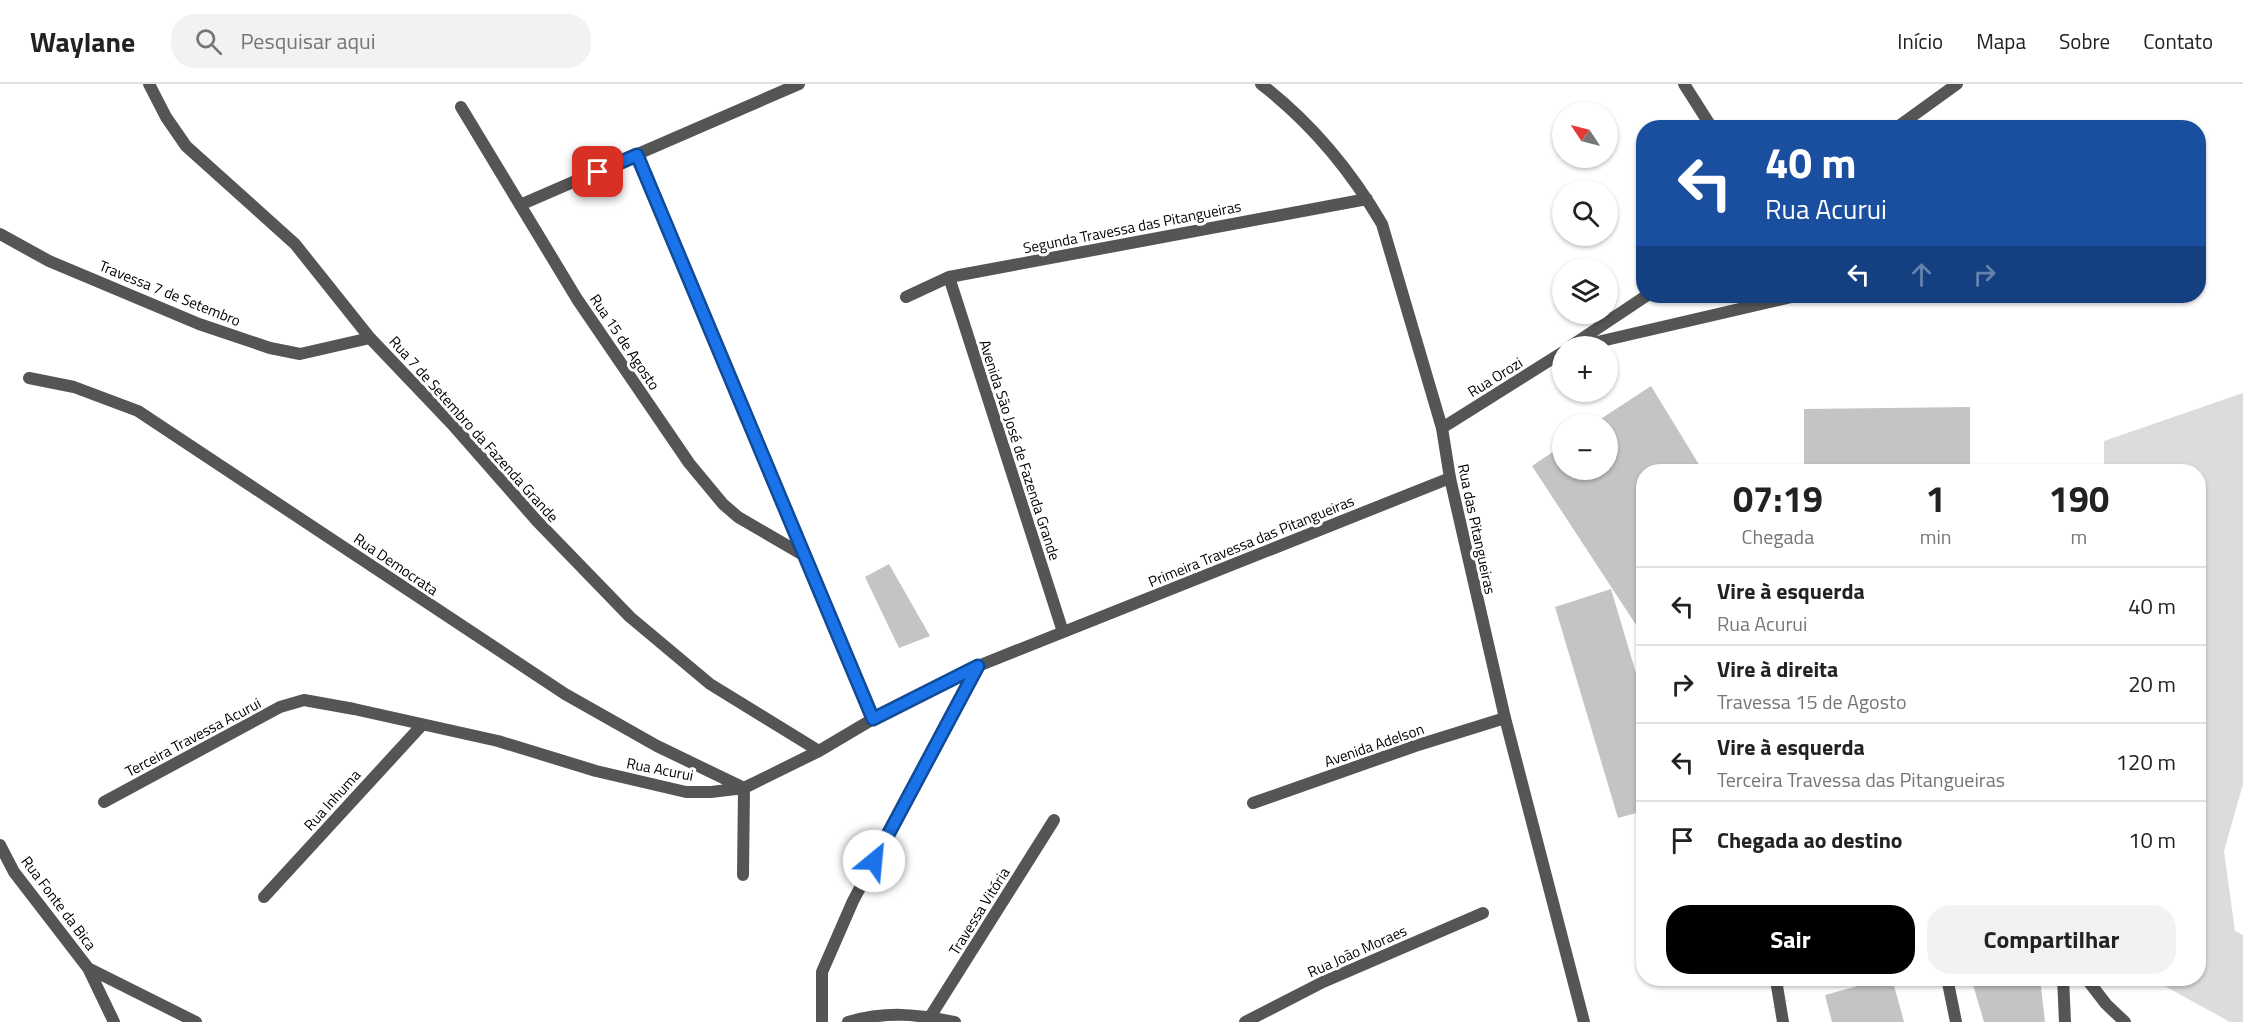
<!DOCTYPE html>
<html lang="pt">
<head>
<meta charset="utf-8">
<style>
  :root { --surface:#fff; --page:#f2f2f2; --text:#222; --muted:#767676; --line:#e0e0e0; --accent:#000 }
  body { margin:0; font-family:"Titillium Web",sans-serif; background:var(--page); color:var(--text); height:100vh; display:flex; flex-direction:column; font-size:22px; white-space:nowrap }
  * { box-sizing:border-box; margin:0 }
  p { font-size:20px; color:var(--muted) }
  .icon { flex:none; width:33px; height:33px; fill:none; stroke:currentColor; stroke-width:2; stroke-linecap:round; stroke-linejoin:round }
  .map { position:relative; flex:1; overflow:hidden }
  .side { position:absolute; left:1636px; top:380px; width:570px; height:522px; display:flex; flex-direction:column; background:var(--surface); border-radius:24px; box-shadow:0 2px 4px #0004 }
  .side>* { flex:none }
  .hud { position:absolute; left:1636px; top:36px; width:570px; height:183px; border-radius:24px; box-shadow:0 2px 4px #0004; background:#1a4fa0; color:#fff; overflow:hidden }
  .needle { width:39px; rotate:305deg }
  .buttons { position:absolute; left:1552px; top:18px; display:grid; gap:12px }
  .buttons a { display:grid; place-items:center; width:66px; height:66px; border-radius:50%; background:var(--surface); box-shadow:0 2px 4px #0004; font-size:30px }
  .pin { position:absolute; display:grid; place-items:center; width:51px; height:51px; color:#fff; margin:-26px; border-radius:12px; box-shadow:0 3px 9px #0006 }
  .me { position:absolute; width:66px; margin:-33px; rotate:28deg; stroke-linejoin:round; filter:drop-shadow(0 0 4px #0008) }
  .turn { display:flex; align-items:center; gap:21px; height:126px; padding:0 30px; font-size:27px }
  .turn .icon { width:78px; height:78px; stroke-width:2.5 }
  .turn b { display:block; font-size:42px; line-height:51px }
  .lanes { display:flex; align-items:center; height:57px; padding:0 30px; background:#0003; justify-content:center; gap:30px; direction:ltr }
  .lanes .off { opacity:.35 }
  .eta { display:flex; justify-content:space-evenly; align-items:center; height:102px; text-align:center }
  .eta b { font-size:36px; font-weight:700; line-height:42px }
  .button { display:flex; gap:12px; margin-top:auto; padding:12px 30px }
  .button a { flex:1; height:69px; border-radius:24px; background:var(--accent); color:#fff; font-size:24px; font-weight:700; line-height:69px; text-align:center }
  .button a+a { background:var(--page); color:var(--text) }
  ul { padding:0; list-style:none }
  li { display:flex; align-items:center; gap:18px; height:78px; padding:0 30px; border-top:2px solid var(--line) }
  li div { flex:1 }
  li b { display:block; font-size:22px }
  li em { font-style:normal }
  header { display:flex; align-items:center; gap:36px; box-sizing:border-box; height:84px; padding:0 30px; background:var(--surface); border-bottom:2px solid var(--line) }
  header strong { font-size:28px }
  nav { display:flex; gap:33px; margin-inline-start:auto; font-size:21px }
  .search { width:420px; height:54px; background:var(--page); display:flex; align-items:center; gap:15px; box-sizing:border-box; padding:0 21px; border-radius:24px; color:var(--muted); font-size:22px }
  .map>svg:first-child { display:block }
  .green { fill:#dcdcdc }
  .building { fill:#c4c4c4 }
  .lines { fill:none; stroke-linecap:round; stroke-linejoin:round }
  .service { stroke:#555; stroke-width:12 }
  .minor { stroke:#555; stroke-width:12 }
  .tertiary { stroke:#555; stroke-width:12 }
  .route-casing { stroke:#114b97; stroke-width:15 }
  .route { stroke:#1a73e8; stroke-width:10 }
  .labels { text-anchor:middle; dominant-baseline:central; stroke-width:6; stroke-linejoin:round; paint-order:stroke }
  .street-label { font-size:15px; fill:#000; stroke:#fff }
</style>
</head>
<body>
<header>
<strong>Waylane</strong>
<div class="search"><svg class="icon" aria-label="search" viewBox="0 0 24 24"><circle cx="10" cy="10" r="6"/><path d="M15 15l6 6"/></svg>Pesquisar aqui</div>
<nav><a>Início</a><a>Mapa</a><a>Sobre</a><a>Contato</a></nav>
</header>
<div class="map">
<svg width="2243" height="938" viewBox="0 0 2243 938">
  <rect width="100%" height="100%" fill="#fff"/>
  <path class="green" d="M2243,309V700L2224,767L2235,847L2243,851V938H2230L2150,894H2199V387H2104V357Z"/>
  <path class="building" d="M1651,302L1703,387H1644V553L1532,382L1563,361V386H1608V340H1593Z
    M1970,323V387H1804V325Z
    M889,480L930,552L899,564L865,493Z
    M1611,505L1644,616V727L1618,734L1555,523Z
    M1887,894H1892L1904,938H1832L1825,911Z
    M1971,894H2040L2045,938H1984Z"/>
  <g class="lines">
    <path class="service" d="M1580,262L1796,212
      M1779,894L1777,902L1783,938
      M1947,894L1956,938
      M2063,894L2065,938
      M2086,894L2106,920L2125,938"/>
    <path class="minor" d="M149,0L166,33L186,62L295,160L370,254L452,340L537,437L630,533L710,600L819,667
      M1261,0C1309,37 1351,87 1382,140L1442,344
      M1684,0L1712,44
      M461,23L577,215L689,379L723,420L738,433L805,472
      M637,71L873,635
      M520,121L799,0
      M0,150L49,177L199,240L270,264L300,270L370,254
      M949,193L1063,548
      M906,213L949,193L1367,115
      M29,294L74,303L138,327L565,610L657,662L744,704L743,791
      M104,718L280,623L304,616L354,625L498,657L596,687L686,708H711L744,704L819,667L873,635L978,582L1450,394
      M1253,719L1415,662L1505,634
      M0,761L14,788L88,884L196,938
      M264,813L422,641
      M88,884L114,938
      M930,933L1054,736
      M822,938V888L853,817L978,582
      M848,938C886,927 917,930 955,938
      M1245,938L1323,898L1483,829"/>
    <path class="tertiary" d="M1896,44L1957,0
      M1571,262L1646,212
      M1563,268L1442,344L1450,394L1505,634L1584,938"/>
  </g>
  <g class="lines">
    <defs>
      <path id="route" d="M598,88L637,71L873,635L978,582L874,777"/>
    </defs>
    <use href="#route" class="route-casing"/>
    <use href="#route" class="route"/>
  </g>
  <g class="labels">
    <g class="street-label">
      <text transform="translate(1132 143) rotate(-11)">Segunda Travessa das Pitangueiras</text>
      <text transform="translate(170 209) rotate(22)">Travessa 7 de Setembro</text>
      <text transform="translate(625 258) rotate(56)">Rua 15 de Agosto</text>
      <text transform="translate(1495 293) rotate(-32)">Rua Orozi</text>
      <text transform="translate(474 345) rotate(48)">Rua 7 de Setembro da Fazenda Grande</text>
      <text transform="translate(1020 366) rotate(72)">Avenida São José de Fazenda Grande</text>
      <text transform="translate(1477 445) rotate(78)">Rua das Pitangueiras</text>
      <text transform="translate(1251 457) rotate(-22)">Primeira Travessa das Pitangueiras</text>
      <text transform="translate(396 480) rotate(34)">Rua Democrata</text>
      <text transform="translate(193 653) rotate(-28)">Terceira Travessa Acurui</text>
      <text transform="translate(1374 661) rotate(-19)">Avenida Adelson</text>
      <text transform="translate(660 685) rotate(11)">Rua Acurui</text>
      <text transform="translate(332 716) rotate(-48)">Rua Inhuma</text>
      <text transform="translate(59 819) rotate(53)">Rua Fonte da Bica</text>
      <text transform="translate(979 827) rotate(-58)">Travessa Vitória</text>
      <text transform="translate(1357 867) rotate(-24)">Rua João Moraes</text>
    </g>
  </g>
</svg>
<div class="buttons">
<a><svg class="needle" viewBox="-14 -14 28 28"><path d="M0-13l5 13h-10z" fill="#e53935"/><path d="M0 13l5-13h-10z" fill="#767676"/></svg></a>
<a><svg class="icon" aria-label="search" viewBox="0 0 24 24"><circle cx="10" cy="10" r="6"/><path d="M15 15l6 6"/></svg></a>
<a><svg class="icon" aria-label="layers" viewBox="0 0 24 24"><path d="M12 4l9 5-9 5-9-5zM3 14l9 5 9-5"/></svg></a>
<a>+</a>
<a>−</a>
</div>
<div class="pin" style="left:598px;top:88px;background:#d93025"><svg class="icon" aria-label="arrive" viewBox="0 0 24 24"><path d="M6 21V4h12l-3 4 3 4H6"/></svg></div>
<svg class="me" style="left:874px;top:777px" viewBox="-20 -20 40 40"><circle r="19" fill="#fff"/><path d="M0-13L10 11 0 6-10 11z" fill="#1a73e8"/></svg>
<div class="hud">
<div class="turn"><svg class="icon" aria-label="left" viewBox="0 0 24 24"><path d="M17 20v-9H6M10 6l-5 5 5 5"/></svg><div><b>40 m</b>Rua Acurui</div></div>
<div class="lanes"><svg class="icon" aria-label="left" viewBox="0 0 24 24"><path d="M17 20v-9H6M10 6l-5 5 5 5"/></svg><svg class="icon off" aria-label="ahead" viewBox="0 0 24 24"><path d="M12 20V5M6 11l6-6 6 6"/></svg><svg class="icon off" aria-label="right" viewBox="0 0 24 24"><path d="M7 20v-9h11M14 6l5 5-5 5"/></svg></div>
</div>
<section class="side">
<div class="eta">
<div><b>07:19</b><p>Chegada</p></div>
<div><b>1</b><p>min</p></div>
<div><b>190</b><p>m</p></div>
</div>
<ul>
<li><svg class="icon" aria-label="left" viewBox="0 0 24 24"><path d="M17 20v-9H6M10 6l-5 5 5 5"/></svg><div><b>Vire à esquerda</b><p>Rua Acurui</p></div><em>40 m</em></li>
<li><svg class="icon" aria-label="right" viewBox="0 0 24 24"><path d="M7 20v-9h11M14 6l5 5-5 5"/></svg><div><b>Vire à direita</b><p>Travessa 15 de Agosto</p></div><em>20 m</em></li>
<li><svg class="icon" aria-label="left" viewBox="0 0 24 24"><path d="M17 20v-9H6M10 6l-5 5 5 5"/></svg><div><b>Vire à esquerda</b><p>Terceira Travessa das Pitangueiras</p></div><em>120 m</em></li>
<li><svg class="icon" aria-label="arrive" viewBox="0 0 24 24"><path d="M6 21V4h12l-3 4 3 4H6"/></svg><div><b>Chegada ao destino</b></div><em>10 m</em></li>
</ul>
<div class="button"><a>Sair</a><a>Compartilhar</a></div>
</section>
</div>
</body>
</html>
